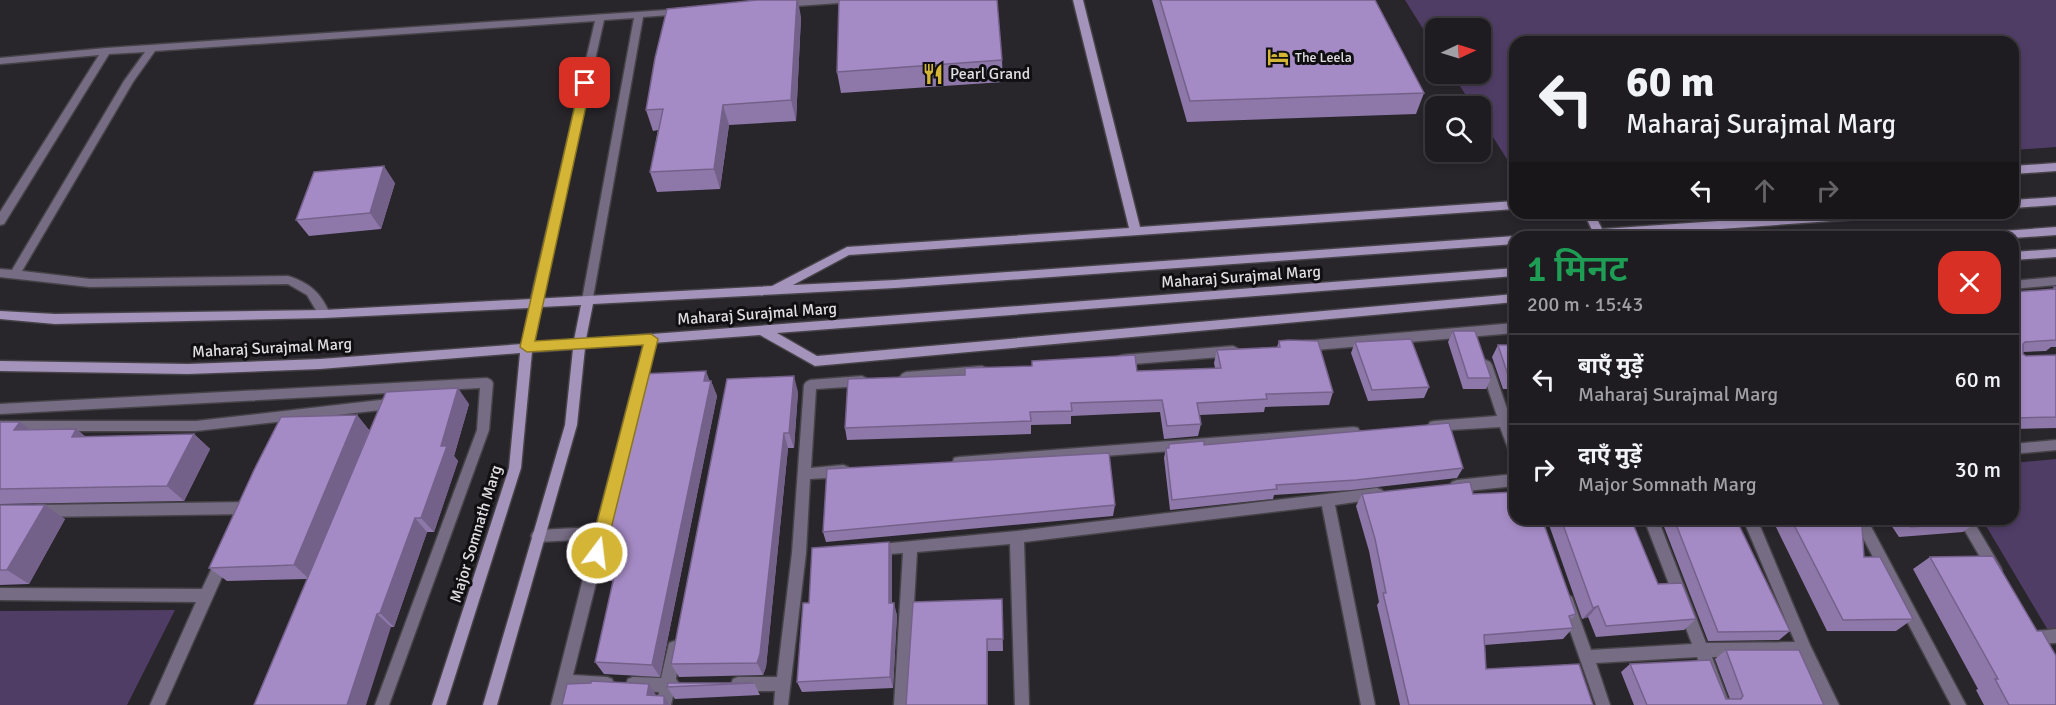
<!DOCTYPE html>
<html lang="hi">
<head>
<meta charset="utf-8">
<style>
  :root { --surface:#1e1c20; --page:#262529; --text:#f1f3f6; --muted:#a1a1a5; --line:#3c3a3e }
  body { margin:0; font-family:Signika,"Noto Sans Devanagari",sans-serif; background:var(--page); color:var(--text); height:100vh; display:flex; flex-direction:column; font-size:22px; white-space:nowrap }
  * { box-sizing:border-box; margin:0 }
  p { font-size:20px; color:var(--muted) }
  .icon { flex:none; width:33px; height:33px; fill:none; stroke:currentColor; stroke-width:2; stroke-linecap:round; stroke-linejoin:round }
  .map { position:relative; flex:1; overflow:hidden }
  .side { position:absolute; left:1509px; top:231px; width:510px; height:294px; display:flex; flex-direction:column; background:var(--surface); border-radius:18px; box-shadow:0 3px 9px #0003,0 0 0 2px var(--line) }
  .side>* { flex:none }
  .guide { position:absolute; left:1509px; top:36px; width:510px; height:183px; border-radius:18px; box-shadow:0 3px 9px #0003,0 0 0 2px var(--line); background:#1e1c20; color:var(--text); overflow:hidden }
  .needle { width:39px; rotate:86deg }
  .fabs { position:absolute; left:1425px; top:18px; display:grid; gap:12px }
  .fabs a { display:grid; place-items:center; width:66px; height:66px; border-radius:12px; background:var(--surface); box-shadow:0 3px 9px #0003,0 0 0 2px var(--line); font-size:30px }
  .pin { position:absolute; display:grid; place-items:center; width:51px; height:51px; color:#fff; margin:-26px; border-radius:12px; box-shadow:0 3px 9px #0006 }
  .me { position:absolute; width:66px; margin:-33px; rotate:15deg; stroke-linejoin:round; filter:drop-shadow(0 0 4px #0008) }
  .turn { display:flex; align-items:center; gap:21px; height:126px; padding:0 18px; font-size:27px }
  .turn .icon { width:78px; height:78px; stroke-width:2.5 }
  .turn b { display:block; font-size:42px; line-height:51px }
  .lanes { display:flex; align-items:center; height:57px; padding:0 18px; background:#0003; justify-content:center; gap:30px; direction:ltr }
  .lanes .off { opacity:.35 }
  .round { display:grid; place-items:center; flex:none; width:63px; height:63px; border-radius:18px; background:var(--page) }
  .headline { display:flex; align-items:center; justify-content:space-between; height:102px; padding:0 18px }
  h1 { font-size:36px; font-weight:600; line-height:45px; color:#1e9e55 }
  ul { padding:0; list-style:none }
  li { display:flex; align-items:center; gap:18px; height:90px; padding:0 18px; border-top:2px solid var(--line) }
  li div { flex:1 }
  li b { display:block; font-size:22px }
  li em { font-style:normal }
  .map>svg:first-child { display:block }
  .green { fill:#503d66 }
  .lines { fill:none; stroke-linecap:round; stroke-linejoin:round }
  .street-casing { stroke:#464348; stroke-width:3 }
  .secondary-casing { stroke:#464348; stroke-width:3 }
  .street { fill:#766c84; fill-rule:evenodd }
  .secondary { fill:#a493ba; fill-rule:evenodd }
  .wall { fill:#8e78a9 }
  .shaded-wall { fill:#74618a }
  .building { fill:#a58bc5; stroke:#74618a; stroke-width:1.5 }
  .route { fill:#d5b535; stroke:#8a7622; stroke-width:1.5 }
  .labels { text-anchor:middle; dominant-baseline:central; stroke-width:6; stroke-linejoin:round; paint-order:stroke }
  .far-poi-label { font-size:14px; fill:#e1dfe3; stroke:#100f12; text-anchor:start }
  .poi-label { font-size:16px; fill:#e1dfe3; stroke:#100f12; text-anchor:start }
  .street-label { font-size:16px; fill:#e1dfe3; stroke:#100f12 }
</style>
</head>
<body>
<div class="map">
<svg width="2056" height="705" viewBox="0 0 2056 705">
  <rect width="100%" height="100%" fill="#28252b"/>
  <path class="green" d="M1405,0H2056V147L2013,150V42H1515V172L1481,118L1480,106H1473L1452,74H1480V28H1436L1435,48Z
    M2056,459V632H2049L1982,519H2013V463Z
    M175,610L127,705H0V611Z"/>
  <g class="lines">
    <defs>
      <path id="street" d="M800,0H844L839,3L782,7L777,4L782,1Z
        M681,9L686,12L684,14L643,17L592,303L588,304L582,300L634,18L604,20L540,305L536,306L530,302L595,21L155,51L133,82L22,271L90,279L288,276C310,283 321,293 330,314L328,317H320L307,295L288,284L90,287L0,277V269L12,270L124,81L145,52L109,54L4,224L0,225V212L99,55L0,64V58L106,48Z
        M2056,277V285L2013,289V281Z
        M1515,323V333L1304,351L1300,349L1298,346L1300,343L1304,341Z
        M651,334L655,336L657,339L573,675L607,677L612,679L614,684L612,689L607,691L569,689L565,705H551L593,539L538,542L533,540L531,536L533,532L538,530L596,527L645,339L647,336Z
        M1233,346L1237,348L1239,351L1237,354L1233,356L1122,365L1118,363L1116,360L1118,357L1122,355Z
        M1486,360L1490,362L1492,365L1515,432V456L1510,455L1509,451L1500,427L1434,431L1430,430L1428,426L1430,422L1434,421L1497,416L1480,365L1482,362Z
        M982,366L986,368L988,371L986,374L982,376L906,382L902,380L900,377L902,374L906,372Z
        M862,376L866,378L868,381L866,384L862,386L816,389L811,468L843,465L848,467L849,471L848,475L843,477L810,479L806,553L788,705H774L775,691H738L733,689L731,684L733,679L738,677H777L792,553L804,385L806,382L810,380Z
        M487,378L491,380L493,383L489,430L389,705H375L477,430L480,388L0,414V404Z
        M389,399L393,400L395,404L391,413L387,414L381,410L196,431H0V421H196Z
        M1354,427L1358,428L1360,432L1358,436L1354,437L959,467L954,466L953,462L954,458L959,457Z
        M2056,440V450L2013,454V444Z
        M1515,474V486L1457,492L1452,490L1450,486L1452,482L1457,480Z
        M1377,488L1382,490L1384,494L1382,498L1335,505L1375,705H1361L1322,506L1024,542L1029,705H1015L1010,544L917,552L908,705H894L903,553L875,555L870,553L868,549L870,545L1017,531Z
        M248,502L253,504L255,508L253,512L248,514L37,517L32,515L30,511L32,507L37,505Z
        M1644,519H1658L1706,643L1795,642L1743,519H1757L1810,645L1839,705H1824L1801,656L1712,657L1730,705H1716L1697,657L1596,663L1610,705H1596L1560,602L1562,597L1567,595L1572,597L1591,650L1692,644Z
        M1853,519H1867L1966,705H1951Z
        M1958,519H1972L2000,566L2002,570L2000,574L1995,576L1990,574Z
        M223,553L228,555L230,559L165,705H150L196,602L0,600V588L202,589L218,555Z
        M2056,629V643L2034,644L2029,642L2027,637L2029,632Z
        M674,641L679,643L681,648L676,679L680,685L678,690L674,692L671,705H657L659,692L633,691L628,689L626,684L628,679L633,677L661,678L669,643Z"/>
      <path id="secondary" d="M1073,0H1083L1140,227L1515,201V209L849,255L793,285L895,280L1515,236L1518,237H1515V244L895,288L593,304L586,339L1515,268V276L777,333L817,356L1515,294V302L815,366L760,335L585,348L577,425L497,705H483L565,425L573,349L532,352L521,468L446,705H432L509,468L520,353L320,369L188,374L0,371V361L188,364L320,359L522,344L529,308L324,318L55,324L0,319V311L55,314L324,310L772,286L847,247L1129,228ZM581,305L574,340L534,343L541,307Z
        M2056,163V171L2013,174V166Z
        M2056,197V205L2013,208V200Z
        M1584,213H1594L1602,229L1834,213H1893L1888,217L1608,237H1547L1553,233L1592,230Z
        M2056,227V235L2013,238L1970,237L1976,233Z
        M2056,249V257L2013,260V252Z"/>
    </defs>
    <use href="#street" class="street-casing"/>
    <use href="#secondary" class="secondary-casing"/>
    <use href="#street" class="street"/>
    <use href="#secondary" class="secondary"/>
  </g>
  <path class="wall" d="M1152,0H1375L1424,93L1416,114L1187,122Z
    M801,17L796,121L729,125L720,189L657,192L650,172L658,130L653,131L646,110Z
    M1002,60L1003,82L841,93L837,72Z
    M395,183L381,229L309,236L296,220Z
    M2054,287H2056V347H2051L2046,351L2023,352V354L2026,356L2056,355V428L2014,429L2013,430V292L2052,290Z
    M1453,331L1491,378L1486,389H1463L1448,342Z
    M1279,341L1333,392L1329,405L1265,407L1264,412L1200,415L1201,424L1198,436L1164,439L1160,412L1071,416V424L1031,425V434L847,440L845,428L1137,371L1215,368L1214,363L1217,350L1277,347Z
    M1355,342L1429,387L1424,398L1368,401L1351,353Z
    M1498,345H1515V404L1510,389H1503L1492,357Z
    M709,381H711L717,396L660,677L604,674L595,662L613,581H604L596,568L619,482Z
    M798,392L794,448H788L766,667L763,675L679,677L671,664Z
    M469,404L454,456L458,461L434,532H427L394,627H391L307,579L227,581L209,568L357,415L369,430Z
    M0,422L30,430L76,429L86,437L194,434L210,449L184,501L0,504Z
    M1169,444L1204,445L1463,468L1457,478L1351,490L1274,495L1273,499L1170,510L1164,458L1166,448H1168Z
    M1362,494H1473L1576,614L1570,620L1573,628L1563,639L1485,645L1486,669L1593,705H1400L1377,605L1379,602L1369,551L1356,506Z
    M0,505L65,519L29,584L0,585Z
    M1115,505L1113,516L826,542L823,532Z
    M1547,519H1631L1658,584L1696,619L1684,630L1596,637L1588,617L1582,619Z
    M1661,519H1736L1790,631L1779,640L1708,641Z
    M1772,519H1858L1864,557L1913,619L1896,631H1827Z
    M1887,519H1974L1977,522L1963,532L1899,537Z
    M892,555V603L897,615L893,688L802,692L797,682L809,603Z
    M1930,557L2037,631L2056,705H1984L1976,690L1978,689L1913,569Z
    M1002,599L1003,651H988L906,705Z
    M1726,650L1824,705H1634L1621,672L1630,664L1726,699H1730L1715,659Z
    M754,683L760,695L675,699L667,687Z"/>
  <path class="shaded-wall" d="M797,0H798L801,17L796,121L791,100Z
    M723,105L729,125L720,189L714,169Z
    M384,166L395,183L381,229L370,213Z
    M706,371L711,384V381L717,396L660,677L652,665Z
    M794,376L798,392L794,448L789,433Z
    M458,388L469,404L454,456L458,461L434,532L421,518L441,446Z
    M357,415L369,430L309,579L294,565Z
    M20,422L39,437L14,430Z
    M76,429L95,445L72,437Z
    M784,433L788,448L766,667L763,675L757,663Z
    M194,434L210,449L184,501L167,486Z
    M45,505L65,519L29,584L7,570Z
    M415,518L427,532L394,627L380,613Z
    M889,542L892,555V615L889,603Z
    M894,603L897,615L893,688L890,677Z
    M1598,606L1588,617L1582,619L1593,608Z
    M377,614L391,627L366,705H347Z
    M987,639L988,651V705H987Z
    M649,684L656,695L655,705L647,695Z
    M664,696L670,705H664Z"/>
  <path class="building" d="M757,0H797L791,100L723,105L714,169L650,172L663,109L646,110L655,58L667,9Z
    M839,0H997L1002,60L837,72Z
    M1160,0H1375L1424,93L1190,101Z
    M384,166L370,213L296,220L314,172Z
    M2054,287H2056V340L2025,342L2023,344V354L2026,356L2056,355V417L2015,418L2019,424L2013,425V292L2055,289Z
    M1453,331H1475L1491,378H1468Z
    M1411,339L1429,387L1372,390L1355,342Z
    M1289,340L1318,341L1333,392L1266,394L1267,399L1197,403L1201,424L1167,426L1162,400L1071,403L1072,411L1030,412L1031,421L845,428L848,379L965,375V368L1032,366V361L1135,355L1137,371L1221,368L1217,350L1280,347L1279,341Z
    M1498,345H1515V378H1509Z
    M706,371L704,381H711L652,665L595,662L616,568H596L614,482H619L641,374Z
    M794,376L789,433H784L760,654L757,663L671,664L727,379Z
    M458,388L441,446H447L421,518H415L380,613L377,614L347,705H254L386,392Z
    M357,415L294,565L209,568L254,470L281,417Z
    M0,422H20L14,430L76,429L72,437L194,434L167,486L0,489Z
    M1449,423L1463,468L1356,480L1276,485L1277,489L1172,500L1166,448H1169V444L1204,441V445Z
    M1109,453L1115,505L823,532L827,469Z
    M1470,482L1473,494L1515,492V519H1542L1576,614L1569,616L1573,628L1484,635L1486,669L1579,664L1593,705H1409L1383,593H1386L1375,539L1362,494Z
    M0,505H45L7,570H0Z
    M1561,519H1631L1658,584L1682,583L1696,619L1606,626L1598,606L1593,608Z
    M1674,519H1736L1790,631L1718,632Z
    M1791,519H1858L1862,526L1864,557H1880L1913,619L1843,620Z
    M1906,519H1974L1977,522L1911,527Z
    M889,542V603H894L890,677L797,682L803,603H809L812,548Z
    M1993,556L2037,631H2042L2056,656V705H2009L1995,679H1998L1930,557Z
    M1002,599L1003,639H987V705H906L913,602Z
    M1726,650H1799L1824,705H1647L1630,664L1710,660L1726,699H1741L1743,696Z
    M591,681L649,684L647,695L664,696V705H562L567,684L591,683Z
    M668,683H754L667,687Z"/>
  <path class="route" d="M585,80L591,83L535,341L651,334L658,339L605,553L603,558L597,560L592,558L589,553L643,345L527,352L520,347L580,83Z"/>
  <defs>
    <symbol id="hotel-bare" viewBox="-9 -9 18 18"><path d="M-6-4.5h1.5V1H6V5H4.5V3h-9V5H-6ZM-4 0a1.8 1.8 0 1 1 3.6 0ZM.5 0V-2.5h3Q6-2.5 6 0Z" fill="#d5b535" stroke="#100f12" stroke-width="2.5" paint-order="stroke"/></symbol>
    <symbol id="restaurant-bare" viewBox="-9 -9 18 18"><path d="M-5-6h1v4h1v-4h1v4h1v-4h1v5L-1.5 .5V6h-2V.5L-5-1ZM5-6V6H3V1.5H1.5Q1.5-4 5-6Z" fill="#d5b535" stroke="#100f12" stroke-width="2.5" paint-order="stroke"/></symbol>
  </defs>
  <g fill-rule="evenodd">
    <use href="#hotel-bare" x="1263" y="42" width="30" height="30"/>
    <use href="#restaurant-bare" x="918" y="59" width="30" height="30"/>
  </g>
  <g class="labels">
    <g class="far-poi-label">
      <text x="1295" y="57">The Leela</text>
    </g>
    <g class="poi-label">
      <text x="950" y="74">Pearl Grand</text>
    </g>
    <g class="street-label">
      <text transform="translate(1241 277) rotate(-4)">Maharaj Surajmal Marg</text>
      <text transform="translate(757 314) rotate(-4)">Maharaj Surajmal Marg</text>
      <text transform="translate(272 348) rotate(-3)">Maharaj Surajmal Marg</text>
      <text transform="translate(476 534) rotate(-73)">Major Somnath Marg</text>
    </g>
  </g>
</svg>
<div class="fabs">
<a><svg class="needle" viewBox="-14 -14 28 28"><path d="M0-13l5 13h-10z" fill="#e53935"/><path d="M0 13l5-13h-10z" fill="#a1a1a5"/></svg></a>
<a><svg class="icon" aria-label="search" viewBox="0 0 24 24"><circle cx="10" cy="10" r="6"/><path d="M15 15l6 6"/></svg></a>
</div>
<div class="pin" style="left:585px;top:83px;background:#d93025"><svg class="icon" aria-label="arrive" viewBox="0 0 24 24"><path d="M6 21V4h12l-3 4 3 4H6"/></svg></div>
<svg class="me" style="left:597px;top:553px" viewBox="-20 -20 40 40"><circle r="17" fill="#d5b535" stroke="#fff" stroke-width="3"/><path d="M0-11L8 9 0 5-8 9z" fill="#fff"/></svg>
<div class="guide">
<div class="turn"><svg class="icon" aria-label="left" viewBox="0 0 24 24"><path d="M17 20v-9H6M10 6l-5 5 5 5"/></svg><div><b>60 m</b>Maharaj Surajmal Marg</div></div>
<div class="lanes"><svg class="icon" aria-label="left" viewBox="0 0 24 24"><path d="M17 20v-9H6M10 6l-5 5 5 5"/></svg><svg class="icon off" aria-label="ahead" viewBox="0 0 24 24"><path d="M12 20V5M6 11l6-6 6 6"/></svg><svg class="icon off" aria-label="right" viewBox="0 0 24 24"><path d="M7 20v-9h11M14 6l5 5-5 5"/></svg></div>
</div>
<section class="side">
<div class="headline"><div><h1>1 मिनट</h1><p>200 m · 15:43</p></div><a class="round" style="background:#d93025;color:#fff"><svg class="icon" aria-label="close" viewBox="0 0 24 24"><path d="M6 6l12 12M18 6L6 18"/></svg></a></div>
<ul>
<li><svg class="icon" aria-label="left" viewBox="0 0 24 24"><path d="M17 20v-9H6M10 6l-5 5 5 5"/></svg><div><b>बाएँ मुड़ें</b><p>Maharaj Surajmal Marg</p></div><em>60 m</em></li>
<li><svg class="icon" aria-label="right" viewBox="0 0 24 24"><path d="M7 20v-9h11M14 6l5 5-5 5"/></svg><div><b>दाएँ मुड़ें</b><p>Major Somnath Marg</p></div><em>30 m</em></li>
</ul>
</section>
</div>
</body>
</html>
